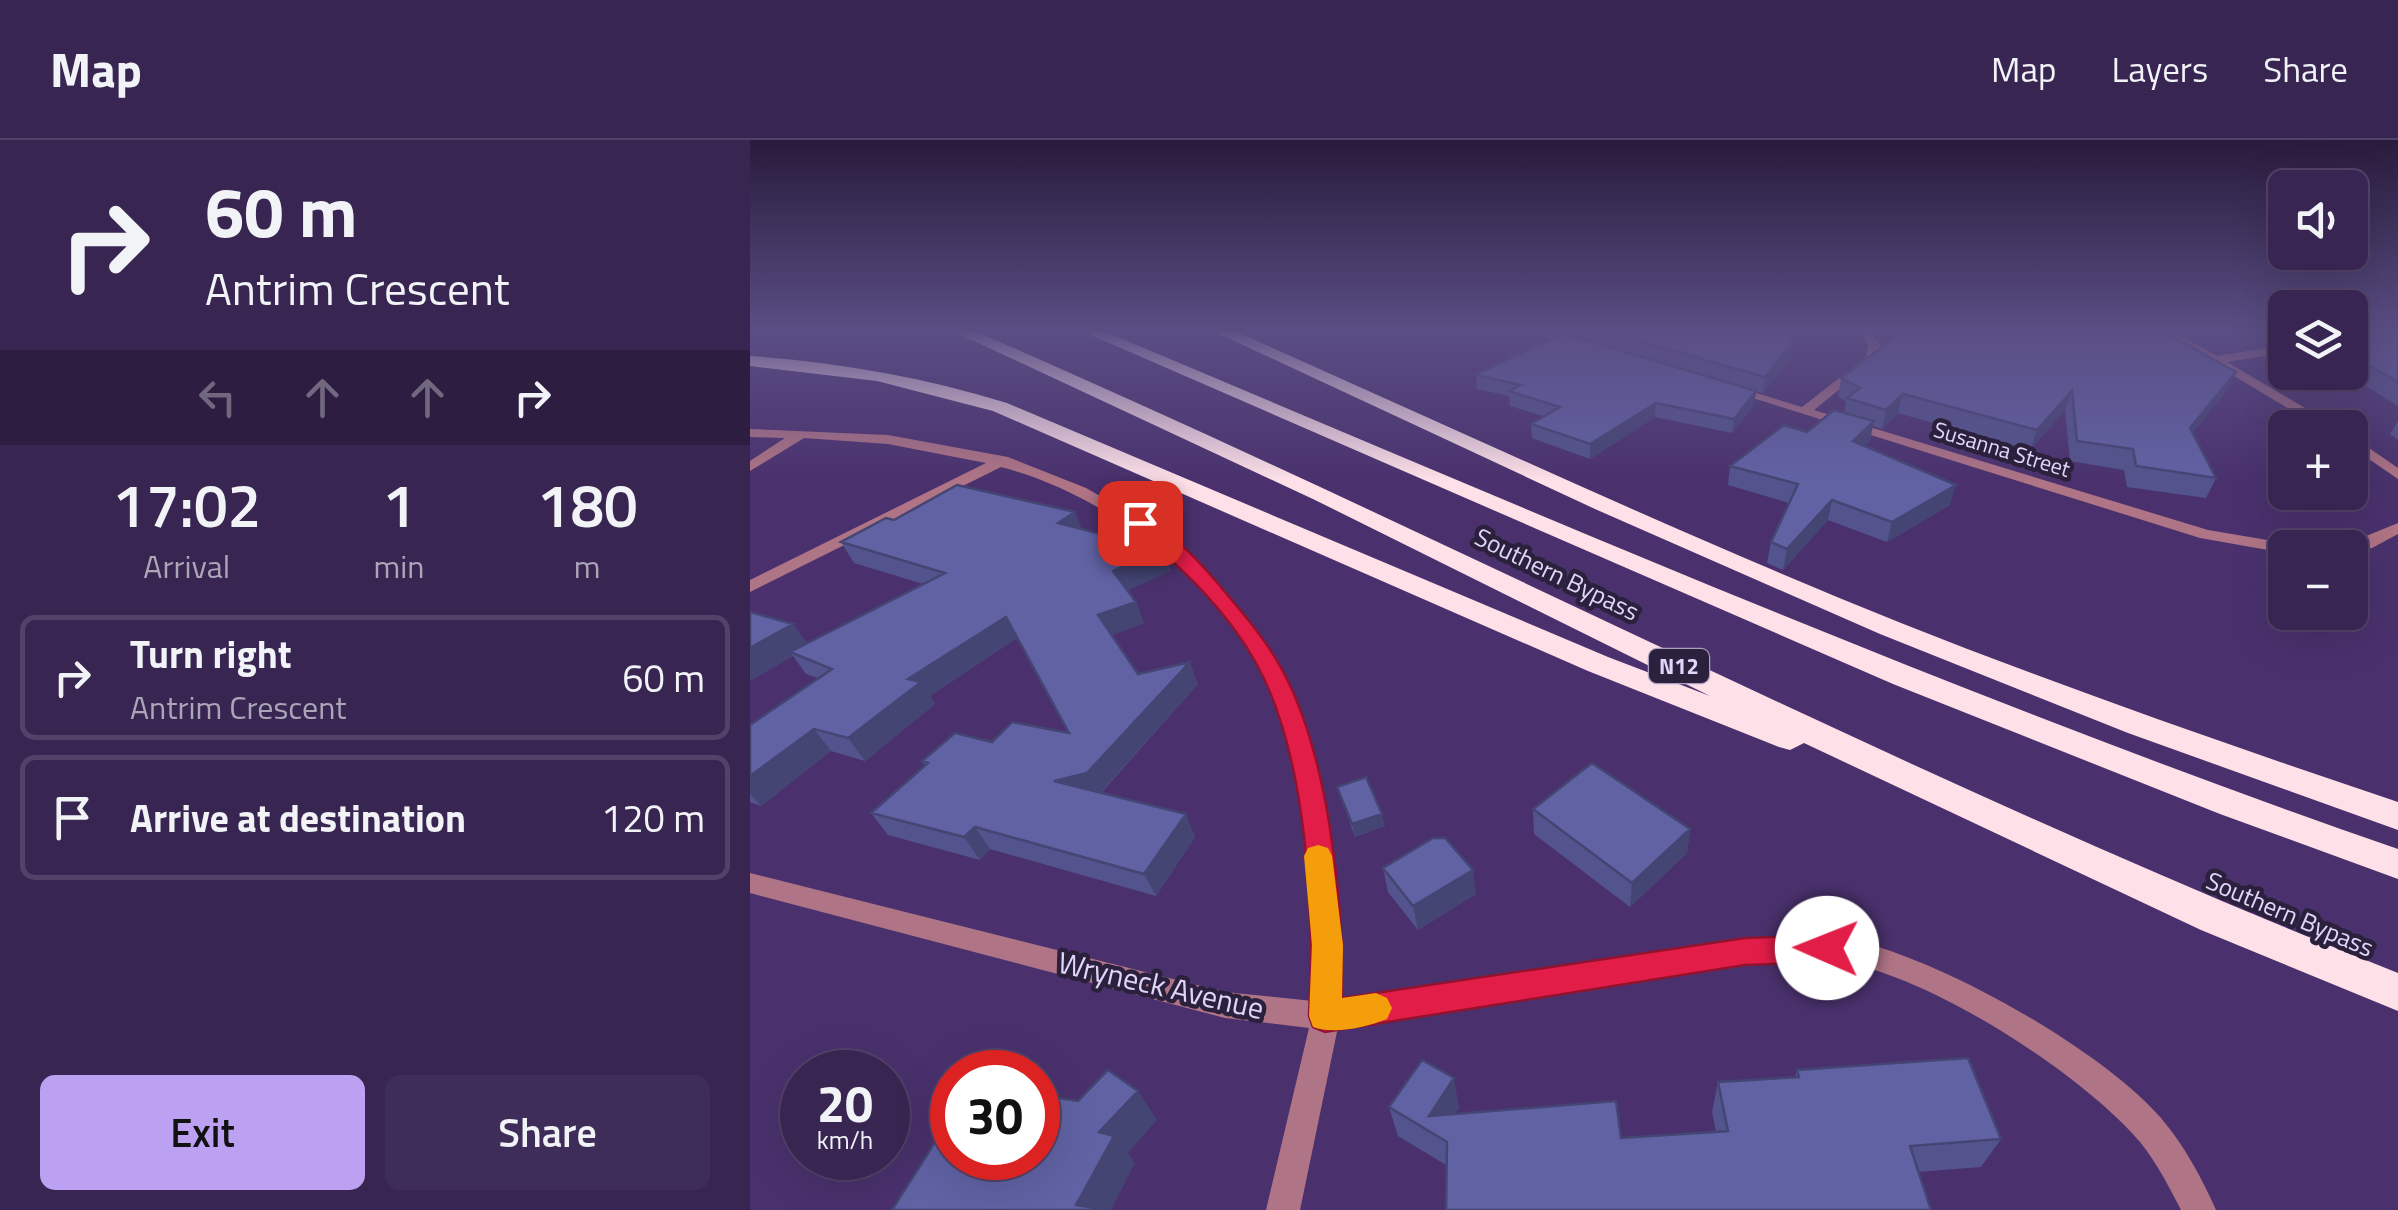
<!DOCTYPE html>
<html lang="en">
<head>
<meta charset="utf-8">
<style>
  :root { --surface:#382552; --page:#3f2d59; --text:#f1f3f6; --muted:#aba5b8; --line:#524269; --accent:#bca0f2 }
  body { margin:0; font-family:"Titillium Web",sans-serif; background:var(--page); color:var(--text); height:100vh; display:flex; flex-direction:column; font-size:38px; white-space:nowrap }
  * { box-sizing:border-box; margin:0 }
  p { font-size:32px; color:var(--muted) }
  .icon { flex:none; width:55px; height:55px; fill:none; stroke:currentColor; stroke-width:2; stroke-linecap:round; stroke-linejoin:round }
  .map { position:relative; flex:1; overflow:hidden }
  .side { display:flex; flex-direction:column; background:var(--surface); width:750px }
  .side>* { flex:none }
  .banner { background:#382552; color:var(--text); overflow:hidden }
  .controls { position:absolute; left:1518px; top:30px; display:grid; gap:20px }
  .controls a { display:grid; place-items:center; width:100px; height:100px; border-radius:15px; background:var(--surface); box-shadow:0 10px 40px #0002,0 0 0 2px var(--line); font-size:50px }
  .speed { position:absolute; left:30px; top:910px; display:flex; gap:20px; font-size:50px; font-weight:700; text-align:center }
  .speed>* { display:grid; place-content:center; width:130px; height:130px; border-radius:50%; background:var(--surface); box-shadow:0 10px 40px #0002,0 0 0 2px var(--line); line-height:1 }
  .speed small { font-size:25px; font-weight:400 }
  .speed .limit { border:15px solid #d22; background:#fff; color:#111 }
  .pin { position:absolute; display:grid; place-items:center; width:85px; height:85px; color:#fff; margin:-42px; border-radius:20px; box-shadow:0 5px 15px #0006 }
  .me { position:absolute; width:110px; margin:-55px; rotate:271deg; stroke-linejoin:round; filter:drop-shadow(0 0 8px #0008) }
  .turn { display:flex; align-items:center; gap:35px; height:210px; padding:0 40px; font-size:45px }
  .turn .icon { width:130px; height:130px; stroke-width:2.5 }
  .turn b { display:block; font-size:70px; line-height:85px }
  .lanes { display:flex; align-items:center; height:95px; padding:0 40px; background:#0003; justify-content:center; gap:50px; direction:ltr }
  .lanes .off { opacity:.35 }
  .eta { display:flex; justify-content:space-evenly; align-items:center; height:170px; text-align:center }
  .eta b { font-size:60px; font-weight:600; line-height:70px }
  .primary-button { display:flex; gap:20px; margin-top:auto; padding:20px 40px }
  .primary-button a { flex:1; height:115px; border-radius:15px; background:var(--accent); color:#111; font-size:40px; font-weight:600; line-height:115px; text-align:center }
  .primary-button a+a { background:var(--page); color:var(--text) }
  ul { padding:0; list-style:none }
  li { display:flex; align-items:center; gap:30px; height:125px; margin:0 20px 15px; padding:0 20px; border:5px solid var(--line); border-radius:15px }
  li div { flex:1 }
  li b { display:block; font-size:38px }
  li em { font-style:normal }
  header { display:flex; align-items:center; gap:60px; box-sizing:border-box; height:140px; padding:0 50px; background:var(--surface); border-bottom:2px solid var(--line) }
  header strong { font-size:48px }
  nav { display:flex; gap:55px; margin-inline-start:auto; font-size:35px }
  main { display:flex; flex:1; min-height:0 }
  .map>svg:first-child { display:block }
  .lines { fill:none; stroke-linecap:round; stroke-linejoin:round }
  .minor { fill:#af7485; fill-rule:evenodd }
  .motorway { fill:#fee1e8; fill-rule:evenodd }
  .wall { fill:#53548d }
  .shaded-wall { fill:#444573 }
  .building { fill:#6162a4; stroke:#444573; stroke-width:2.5 }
  .route { fill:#e11d48; stroke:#92132f; stroke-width:2.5 }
  .slow { fill:#f59e0b }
  .labels { text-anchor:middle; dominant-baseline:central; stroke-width:9; stroke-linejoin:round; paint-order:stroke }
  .far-street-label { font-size:22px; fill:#e2d5fa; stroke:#2b213c }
  .shield { fill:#2b213c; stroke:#ab9fc1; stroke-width:2.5 }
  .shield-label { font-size:22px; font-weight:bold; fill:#e2d5fa }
  .street-label { font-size:25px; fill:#e2d5fa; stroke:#2b213c }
  .near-street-label { font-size:30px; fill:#e2d5fa; stroke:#2b213c }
</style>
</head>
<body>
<header>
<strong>Map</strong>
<nav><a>Map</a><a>Layers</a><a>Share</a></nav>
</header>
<main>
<section class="side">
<div class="banner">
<div class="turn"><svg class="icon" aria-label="right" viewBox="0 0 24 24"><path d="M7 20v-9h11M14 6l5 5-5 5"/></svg><div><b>60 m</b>Antrim Crescent</div></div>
<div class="lanes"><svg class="icon off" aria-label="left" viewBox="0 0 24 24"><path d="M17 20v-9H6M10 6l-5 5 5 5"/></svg><svg class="icon off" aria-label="ahead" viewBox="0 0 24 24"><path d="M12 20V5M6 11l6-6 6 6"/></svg><svg class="icon off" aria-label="ahead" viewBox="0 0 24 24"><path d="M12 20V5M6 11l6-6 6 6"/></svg><svg class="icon" aria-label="right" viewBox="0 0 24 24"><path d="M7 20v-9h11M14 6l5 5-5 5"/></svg></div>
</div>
<div class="eta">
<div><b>17:02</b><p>Arrival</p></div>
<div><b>1</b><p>min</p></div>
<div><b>180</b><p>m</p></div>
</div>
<ul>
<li><svg class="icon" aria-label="right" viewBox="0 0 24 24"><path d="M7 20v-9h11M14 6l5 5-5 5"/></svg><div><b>Turn right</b><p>Antrim Crescent</p></div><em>60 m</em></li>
<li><svg class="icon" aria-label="arrive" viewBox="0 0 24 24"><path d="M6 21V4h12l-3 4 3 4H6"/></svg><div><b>Arrive at destination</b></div><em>120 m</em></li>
</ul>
<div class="primary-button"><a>Exit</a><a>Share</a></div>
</section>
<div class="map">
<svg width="1648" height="1070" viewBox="0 0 1648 1070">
  <rect width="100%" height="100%" fill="#4a316d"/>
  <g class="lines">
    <path class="minor" d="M779,192H796L834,204L828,207Z
      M1110,192H1122L1130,205L1128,218L1064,270L1458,390L1535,403L1543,408H1535V413L1450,398L974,249L980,245L1052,267L1116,217L1118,205Z
      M1411,192H1424L1467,216L1535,205V213L1477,222L1589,288H1571Z
      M0,289L138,295L258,317L336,348L394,381L446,424L494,477L516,509L539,547L555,589L578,695L590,795L591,860L995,799C1030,796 1067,793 1102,800C1191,819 1351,909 1411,978C1434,1005 1452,1038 1466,1070H1431C1417,1043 1403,1015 1382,993C1321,928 1189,843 1102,824C1067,817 1030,820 995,823L588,887L550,1070H516L559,888L475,878L0,753V733L475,852L563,861C566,818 561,775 558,732C552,675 546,616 525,561C481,450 365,357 251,327L0,452V440L236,323L138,304L54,298L0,331V321L35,298L0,297Z
      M1600,295L1648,328V339L1600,306Z
      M1648,383V394L1622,408L1600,412V408H1587Z"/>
    <path class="motorway" d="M205,192H227C704,399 1164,642 1648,833V871L1451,790L1054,603L1040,610L1029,607L838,531L243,271L127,241L0,226V216C88,222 173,237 257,263L858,517L960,556L565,360Z
      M334,192H356C784,372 1209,557 1648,709V739L1470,674L1143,544Z
      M465,192H487C708,290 927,393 1151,483C1315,548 1481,606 1648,662V690L1378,593L1130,494L845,369Z"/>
  </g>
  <path class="wall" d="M828,192H1047L1040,218L1013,253L1006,251L1004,265L982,293L905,277L840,319L782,298L781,284L793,276L760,266L759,256L727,249L726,235L828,198Z
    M1600,192H1648V266L1594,232H1600Z
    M1091,238L1477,250L1442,293L1466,338L1456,358L1377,347L1374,330L1320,321L1315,270L1280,310L1148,273L1132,289L1123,286L1120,300L1114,306L1200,365L1137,402L1078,380L1033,430L1017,423L1021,402L1039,363L978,345L980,326L1057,292L1094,273L1096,262L1088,256Z
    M1648,281V300L1640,294Z
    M144,380L332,389L413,410L421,431L377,450L386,462L394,483L362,495L388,534L448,544L351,653L445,697L406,756L240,709L230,720L138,695L121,673L175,626L172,621L242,602L318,593L267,498L180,556L185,564L115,621L81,611L11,666L0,662V585L68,538L56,534L43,516L0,541V472L43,484L56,503L173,444L104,423L91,402Z
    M587,647L635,686L605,697Z
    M783,669L940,689L937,713L880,767L784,694Z
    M633,728L726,754L668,790L638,752Z
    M1047,930L1251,999L1231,1027L1168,1032L696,1025L648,996L639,967L709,968L705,973L871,998L966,992L962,972L968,942L1045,937Z"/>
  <path class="shaded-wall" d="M1044,192H1047L1045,201L1042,207L1040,218L1013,253L1015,237Z
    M1486,232L1477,250L1431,308L1440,288Z
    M1006,251L1004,265L982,293L984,279Z
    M1322,251L1315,270L1280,310L1287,290Z
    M1153,254L1148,273L1132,289L1136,270Z
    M906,263L905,277L840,319V304Z
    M1124,281L1120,300L1099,321L1103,301Z
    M1206,345L1200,365L1137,402L1142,382Z
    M1082,360L1078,380L1033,430L1037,409Z
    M325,372L333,392L308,383Z
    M413,410L421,431L372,453L363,431Z
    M386,462L394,483L358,497L348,475Z
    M256,477L267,498L180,556L185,564L115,621L98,598L158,539Z
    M43,484L59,506L40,512L43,516L0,541V508Z
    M440,522L448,544L348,655L304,641Z
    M64,589L81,611L11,666L0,654V636Z
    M436,674L445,697L406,756L394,734Z
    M632,674L635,686L605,697L602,684Z
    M225,687L240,709L230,720L214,697Z
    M940,689L937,713L880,767L882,743Z
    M723,730L726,754L668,790L663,766Z
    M704,938L709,968L690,998L679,976Z
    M388,951L407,980L378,1013L385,1023L361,1070L326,1065L349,992Z"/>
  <path class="building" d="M858,192H1044L1040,199L1043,202L1015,237Z
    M1152,192H1415L1486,232L1440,288L1466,338L1386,326L1383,309L1327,301L1322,251L1287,290L1153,254L1136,270L1097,258L1110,248L1091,238Z
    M1600,192L1648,193V242L1600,214Z
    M812,193L1006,251L984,279L906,263L840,304L781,284L810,267L759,251L771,245L726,235Z
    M1084,270L1124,281L1103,301L1206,345L1142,382L1082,360L1037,409L1021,402L1048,344L980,326L1034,285L1057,292Z
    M207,345L325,372L308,383L413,410L363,431L386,462L348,475L388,534L440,522L337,633L304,641L436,674L394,734L225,687L214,697L121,673L178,623L172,621L205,593L242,602L262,582L319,593L256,477L158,539L171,542L98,598L64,589L0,636V585L82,529L40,512L195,433L91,402L136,378L144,380Z
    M0,472L43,484L0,508Z
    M842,623L940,689L882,743L783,669Z
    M616,637L632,674L602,684L587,647Z
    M683,698H695L723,730L663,766L633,728Z
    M1218,918L1251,999L1160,1006L1181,1070H696L697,1002L639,967L672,920L704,938L679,976L866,961L871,998L978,991L968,942L1049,937L1047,930Z
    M358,930L388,951L349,992L364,996L326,1065L359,1070H142L202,975V1018H288V955L328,961Z"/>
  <linearGradient id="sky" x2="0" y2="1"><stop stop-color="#291b3c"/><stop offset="0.56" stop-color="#5a4e84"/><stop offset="1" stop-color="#5a4e84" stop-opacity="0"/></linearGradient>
  <rect width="1648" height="341" fill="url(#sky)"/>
  <path class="route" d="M390,378C417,386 447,419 465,440C486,465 509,491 526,519C578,604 594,759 592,858L995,798L1077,795L1088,799L1092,808L1088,818L1077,822L995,825L575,892L563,887L559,876C564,771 558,617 506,523C476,469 430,426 383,387L381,383Z"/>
  <path class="slow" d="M568,705L578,708L582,716L593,805L592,858L626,853L637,858L642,868L637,879C617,887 584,895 563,887L559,876L562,805L554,716L558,708Z"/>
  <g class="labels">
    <g class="far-street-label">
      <text transform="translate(1252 309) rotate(17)">Susanna Street</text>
    </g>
    <rect class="shield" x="899" y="509" width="60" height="34" rx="8"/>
    <g class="shield-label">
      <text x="929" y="526">N12</text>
    </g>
    <g class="street-label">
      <text transform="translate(807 434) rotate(26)">Southern Bypass</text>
      <text transform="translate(1540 774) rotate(23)">Southern Bypass</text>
    </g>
    <g class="near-street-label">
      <text transform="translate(411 845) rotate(13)">Wryneck Avenue</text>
    </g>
  </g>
</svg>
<div class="controls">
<a><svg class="icon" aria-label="sound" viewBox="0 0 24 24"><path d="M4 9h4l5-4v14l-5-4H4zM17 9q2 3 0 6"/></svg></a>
<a><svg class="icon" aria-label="layers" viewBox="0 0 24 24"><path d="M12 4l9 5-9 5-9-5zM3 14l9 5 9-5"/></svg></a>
<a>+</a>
<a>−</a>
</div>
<div class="speed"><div>20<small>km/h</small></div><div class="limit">30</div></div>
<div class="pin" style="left:390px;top:383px;background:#d93025"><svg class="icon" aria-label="arrive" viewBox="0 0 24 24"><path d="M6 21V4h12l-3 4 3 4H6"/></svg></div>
<svg class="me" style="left:1077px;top:808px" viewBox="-20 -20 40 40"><circle r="19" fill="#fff"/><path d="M0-13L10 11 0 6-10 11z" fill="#e11d48"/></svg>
</div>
</main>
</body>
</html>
